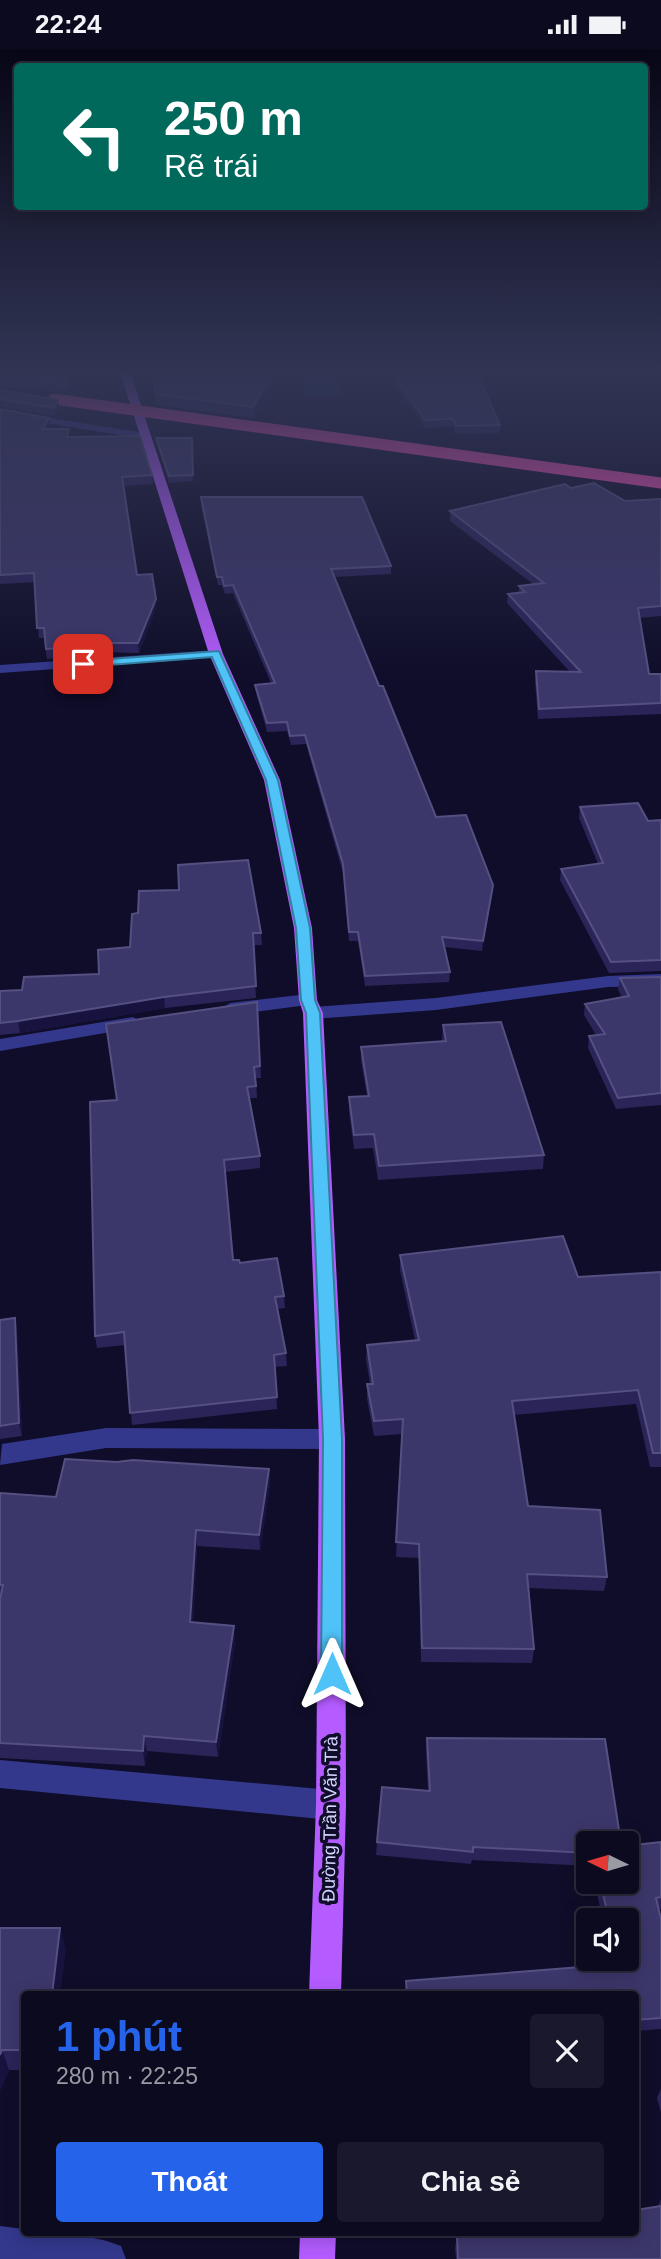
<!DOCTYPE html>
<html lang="vi">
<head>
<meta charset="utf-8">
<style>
  :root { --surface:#0b0a1f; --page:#19182c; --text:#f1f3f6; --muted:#9a9aa4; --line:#2b2b3d; --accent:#2563eb }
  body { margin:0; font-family:Arial,sans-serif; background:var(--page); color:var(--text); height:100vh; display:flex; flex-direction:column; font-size:26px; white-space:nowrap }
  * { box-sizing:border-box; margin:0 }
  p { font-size:23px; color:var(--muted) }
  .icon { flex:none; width:38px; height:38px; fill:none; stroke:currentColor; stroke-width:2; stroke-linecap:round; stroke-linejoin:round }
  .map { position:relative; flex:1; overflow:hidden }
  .details { position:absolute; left:21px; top:1942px; width:618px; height:245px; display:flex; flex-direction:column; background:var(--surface); border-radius:7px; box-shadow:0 4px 18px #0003,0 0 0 2px var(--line) }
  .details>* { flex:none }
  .top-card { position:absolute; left:14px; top:14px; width:634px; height:147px; border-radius:7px; box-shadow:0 4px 18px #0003,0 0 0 2px var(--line); background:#00695c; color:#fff; overflow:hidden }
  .needle { width:46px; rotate:275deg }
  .controls { position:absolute; left:576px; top:1782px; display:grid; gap:14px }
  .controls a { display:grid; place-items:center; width:63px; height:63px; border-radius:7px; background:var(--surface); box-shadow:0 4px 18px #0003,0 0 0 2px var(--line); font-size:35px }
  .pin { position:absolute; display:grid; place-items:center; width:60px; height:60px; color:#fff; margin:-30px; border-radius:14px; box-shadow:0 4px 10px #0006 }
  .me { position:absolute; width:77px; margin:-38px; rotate:0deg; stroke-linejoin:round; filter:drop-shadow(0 0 5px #0008) }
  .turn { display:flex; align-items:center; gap:24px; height:147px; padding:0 35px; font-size:32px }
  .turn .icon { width:91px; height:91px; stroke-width:2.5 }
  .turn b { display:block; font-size:49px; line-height:60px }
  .round { display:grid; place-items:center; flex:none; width:74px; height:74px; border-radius:7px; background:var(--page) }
  .headline { display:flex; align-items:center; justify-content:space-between; height:119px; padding:0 35px }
  h1 { font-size:42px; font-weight:600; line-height:52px; color:var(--accent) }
  .button { display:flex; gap:14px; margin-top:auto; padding:14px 35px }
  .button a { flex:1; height:80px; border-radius:7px; background:var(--accent); color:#fff; font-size:28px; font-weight:600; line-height:80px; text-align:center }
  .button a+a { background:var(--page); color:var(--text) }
  .status { display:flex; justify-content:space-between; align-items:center; height:49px; padding:0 35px; background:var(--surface); direction:ltr }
  .status svg { height:19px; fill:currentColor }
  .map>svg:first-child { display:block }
  .water { fill:#07274f }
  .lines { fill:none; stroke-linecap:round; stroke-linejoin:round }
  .lane { fill:#33388d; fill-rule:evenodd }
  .street { fill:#33388d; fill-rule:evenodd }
  .primary { fill:#b45cff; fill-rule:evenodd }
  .highway-bridge { stroke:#ff50b4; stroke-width:11 }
  .wall { fill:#2a2459 }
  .shaded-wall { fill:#17133e }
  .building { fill:#3c376a; stroke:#545082; stroke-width:2 }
  .route { fill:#4fc3f7; stroke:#337fa1; stroke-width:2 }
  .labels { text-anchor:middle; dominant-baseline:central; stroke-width:7; stroke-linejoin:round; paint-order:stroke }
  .street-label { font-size:18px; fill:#d6d5ff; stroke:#0f0d29 }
</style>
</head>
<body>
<div class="status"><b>22:24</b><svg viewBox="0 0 49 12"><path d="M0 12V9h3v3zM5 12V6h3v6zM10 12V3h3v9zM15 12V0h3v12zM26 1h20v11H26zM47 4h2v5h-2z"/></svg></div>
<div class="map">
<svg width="661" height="2210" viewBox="0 0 661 2210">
  <rect width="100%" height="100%" fill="#0f0d29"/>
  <path class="water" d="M290,323H344L346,331H336L341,346L303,347L301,333H292Z"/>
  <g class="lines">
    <path class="lane" d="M0,1711L331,1741L342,1746L346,1756L342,1766L331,1771L0,1739Z"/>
    <path class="street" d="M0,361L145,384L150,387L145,390L0,367Z
      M216,601L221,602V608L0,624V616Z
      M661,925V937L608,938L436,961L313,970L303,964L313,958L436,949L608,927Z
      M308,945L315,947L317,951L315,955L230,966L221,960L230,954Z
      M133,968L143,974L140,978L0,1002V990Z
      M106,1379L332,1380L341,1383L345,1390L341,1397L332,1400L106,1399L0,1416L2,1395Z
      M0,2177L24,2180V2184C56,2184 92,2185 121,2197L126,2210H0Z"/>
    <path class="primary" d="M120,323H130L223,605L280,731L312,879L317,951L323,964L345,1390L346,1756L341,1946H309L316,1756L319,1390L303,964L299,951L294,879L264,731L209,605Z
      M300,2184H336L335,2210H299Z"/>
    <path class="highway-bridge" d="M54,350L661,434"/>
  </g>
  <path class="wall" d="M0,323H77L67,343L0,338Z
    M150,323H217L272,327V337L254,369L157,356Z
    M386,323H438L441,328L500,376V384L455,385L453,378L425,379Z
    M0,341L58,351L59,359L55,367L0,358V360Z
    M0,360L49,369L50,378L48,380L70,388L152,426L153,435L123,437L137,526L156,559L139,604L99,603L97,607L47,610L44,589H39L35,533L0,535Z
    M156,389H192L193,432L169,434L157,395Z
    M571,439L625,452L661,450V567L639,569L649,625H661V665L538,670L535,632L536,622L570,623L507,554L508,545L519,543V537L533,535L450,472V462Z
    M201,448L391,517V525L334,528L436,768L492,846L482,902L444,898L450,923L449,933L365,937L358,892H349L343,824L306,695L291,696L287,682L267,683L256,644L255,636L271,634L233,544L225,545L222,536H218L201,456Z
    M580,758L648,772L661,771V922L609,924L560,831L561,820L598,815L579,769Z
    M132,865L261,884L262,896H253L256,949L165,959L20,984L0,986V942L22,941L99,925L130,898Z
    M661,928V1056L616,1060L588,999L589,987L596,986L584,966L585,955L622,949L618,940L620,929Z
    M257,953L261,1029H256L257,1049H249L260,1107V1119L225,1123L233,1211L240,1214L284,1247L285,1259L277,1260L286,1304L287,1317L275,1318L277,1360L132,1376L125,1296L97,1299L95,1287L117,1051Z
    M443,976L544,1106L543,1120L378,1131L373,1099L354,1100L349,1062V1048L367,1047L361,1012V998L442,992Z
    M400,1206L578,1228L661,1223V1418H650L636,1355L514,1366L528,1457L607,1528L604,1542L529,1539L534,1600L532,1614L421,1613L419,1509L396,1508L402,1385L374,1387L367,1350V1335H370L366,1310L367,1296L415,1291L400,1221Z
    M15,1269L17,1282L22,1387L0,1390V1271Z
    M269,1420L270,1436L260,1501L197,1497L193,1574L235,1593L218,1708L147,1702L145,1717L0,1709V1444L56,1448Z
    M427,1689L588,1794V1817L472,1811L471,1815L376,1806L377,1793L428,1742L426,1702Z
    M661,1793V1860H659L661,1870V1980L635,1982V1946H406V1932L613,1916L612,1909H626V1871H603L594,1832H626Z
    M0,1879L66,1900L24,1946V2021H9L0,2041Z
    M661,2040V2064L657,2049Z
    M661,2150V2210H456L455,2199L457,2188L658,2157Z"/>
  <path class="shaded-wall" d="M72,323H77L67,343L66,335Z
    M272,327V337L254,369L253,358Z
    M58,351L59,359L55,367L54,359Z
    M49,369L50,378L44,388L43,380Z
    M156,550V559L139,604L138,594Z
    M98,594L99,603L97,607L96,597Z
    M493,836L492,846L482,902L483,892Z
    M164,948L165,959L20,984L18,972Z
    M15,1269L17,1282L22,1387L19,1374Z
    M269,1420L270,1436L260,1501L259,1486Z
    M196,1481L197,1497L192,1589L190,1573Z
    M234,1577L235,1593L218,1708L216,1693Z
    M144,1687L147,1702L145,1717L143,1702Z
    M60,1879L66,1900L60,1946H52Z
    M2,2001L9,2021L0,2041V2006Z"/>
  <path class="building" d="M0,323H72L66,335L0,330Z
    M151,323H217L272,327L253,358L156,345Z
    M392,323H438L441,328L466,326L480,331L500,376L456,377L453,370L425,371Z
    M0,341L58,351L54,359L0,350Z
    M0,360L49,369L43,380H69L67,388L140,387L152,426L122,428L137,526L152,525L156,550L138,594H98L96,597L46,600L44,579H37L34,524L0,526Z
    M156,389H192L193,426L169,427Z
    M594,434L625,452L661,450V557L638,559L649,625H661V654L539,660L536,622L581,623L508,545L525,543L519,537L544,534L450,462L565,435L571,439Z
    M201,448H362L391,517L331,520L379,637H383L436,768L466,766L493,836L483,892L442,888L450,923L365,927L358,883H349L343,815L305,686L290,687L287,673L267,674L255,636L275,634L233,536L224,537L222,528H217Z
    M638,754L648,772L661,771V911L611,913L561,820L603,814L580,758Z
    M248,811L261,884H253L256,937L164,948L18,972L0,974V942L22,941L24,928L99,925L98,901L130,898L132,865L138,864L139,842L179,841L178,816Z
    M661,928V1044L618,1049L589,987L605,985L585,955L629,947L620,929Z
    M257,953L260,1017L254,1018L256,1037L247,1038L260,1107L224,1111L233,1211H239L240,1214L277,1209L284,1247L275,1248L286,1304L274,1306L277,1348L130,1364L124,1283L95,1287L90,1053L117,1051L106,975Z
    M501,973L544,1106L379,1117L374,1085L354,1086L349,1048L369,1047L361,998L446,992L443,976Z
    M563,1187L578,1228L661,1223V1404H653L638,1341L512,1352L528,1457L600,1461L607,1528L527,1525L534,1600L422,1599L419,1495L396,1493L403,1370L374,1372L367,1335H373L367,1296L419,1291L400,1206Z
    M15,1269L19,1374L0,1377V1271Z
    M65,1410L117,1413L133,1411L269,1420L259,1486L196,1481L190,1573L234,1577L216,1693L144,1687L143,1702L0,1694V1550L3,1536H0V1444L56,1448Z
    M427,1689L605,1690L621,1794H588V1804L473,1798V1803L377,1793L382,1738L430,1742Z
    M661,1793V1848L656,1849L661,1870V1969L635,1971V1946H407L406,1932L619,1915L618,1909H626V1871H609L600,1832H626V1797Z
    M0,1879H60L52,1946H24V2001H2L0,2006Z
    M661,2157V2210H458L457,2188L484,2184H635V2161Z"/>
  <linearGradient id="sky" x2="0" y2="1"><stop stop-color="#080717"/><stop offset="0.51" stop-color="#313554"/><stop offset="1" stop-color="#313554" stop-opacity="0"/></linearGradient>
  <rect width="661" height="632" fill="url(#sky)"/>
  <path class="route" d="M219,602L278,731L310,879L315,951L320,964L342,1390V1625L339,1632L332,1635L324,1632L321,1625L323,1390L306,964L301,951L296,879L266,731L212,608L83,618L78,615L83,612Z"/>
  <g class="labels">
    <g class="street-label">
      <text transform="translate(330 1770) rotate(-89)">Đường Trần Văn Trà</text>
    </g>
  </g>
</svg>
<div class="controls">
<a><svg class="needle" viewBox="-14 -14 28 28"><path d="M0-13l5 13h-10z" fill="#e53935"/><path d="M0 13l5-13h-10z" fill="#9a9aa4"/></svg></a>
<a><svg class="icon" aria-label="sound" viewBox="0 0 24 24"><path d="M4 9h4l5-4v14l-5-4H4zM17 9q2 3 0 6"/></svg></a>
</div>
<div class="pin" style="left:83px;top:615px;background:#d93025"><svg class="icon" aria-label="arrive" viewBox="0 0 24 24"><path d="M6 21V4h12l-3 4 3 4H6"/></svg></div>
<svg class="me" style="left:332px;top:1625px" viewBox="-20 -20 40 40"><path d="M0-17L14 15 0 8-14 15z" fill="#4fc3f7" stroke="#fff" stroke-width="4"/></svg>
<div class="top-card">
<div class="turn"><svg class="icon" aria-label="left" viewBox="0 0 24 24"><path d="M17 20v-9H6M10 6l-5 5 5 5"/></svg><div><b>250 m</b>Rẽ trái</div></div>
</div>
<section class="details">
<div class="headline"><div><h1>1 phút</h1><p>280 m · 22:25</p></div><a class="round"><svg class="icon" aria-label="close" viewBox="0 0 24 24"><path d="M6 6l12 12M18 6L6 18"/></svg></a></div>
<div class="button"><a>Thoát</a><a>Chia sẻ</a></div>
</section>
</div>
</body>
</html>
